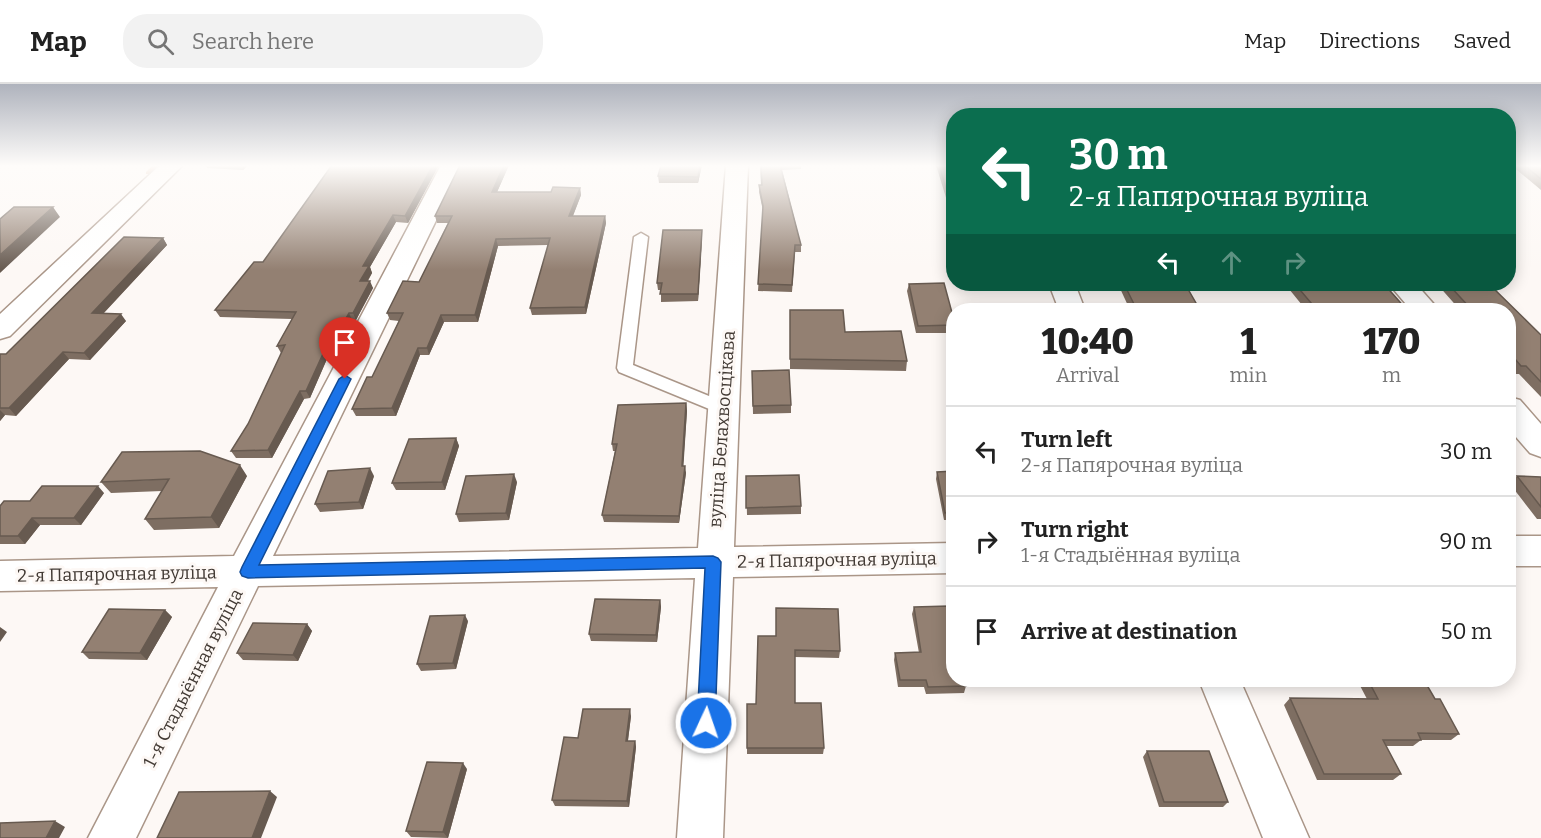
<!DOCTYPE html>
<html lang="en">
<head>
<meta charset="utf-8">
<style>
  :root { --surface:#fff; --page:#f2f2f2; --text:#222; --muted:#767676; --line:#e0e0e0 }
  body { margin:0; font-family:Bitter,serif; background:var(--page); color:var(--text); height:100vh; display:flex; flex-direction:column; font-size:22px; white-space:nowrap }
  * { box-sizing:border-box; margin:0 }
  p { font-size:20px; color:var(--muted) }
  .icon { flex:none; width:33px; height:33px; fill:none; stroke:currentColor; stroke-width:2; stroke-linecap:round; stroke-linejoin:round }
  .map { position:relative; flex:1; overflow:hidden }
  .details { position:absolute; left:946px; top:219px; width:570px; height:384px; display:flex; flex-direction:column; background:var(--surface); border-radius:24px; box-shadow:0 3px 15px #0003 }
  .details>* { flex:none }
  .guide { position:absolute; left:946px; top:24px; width:570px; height:183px; border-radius:24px; box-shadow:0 3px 15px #0003; background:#0b6e4f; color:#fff; overflow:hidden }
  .pin { position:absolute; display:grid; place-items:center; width:51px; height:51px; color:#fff; margin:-62px -26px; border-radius:50% 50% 50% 0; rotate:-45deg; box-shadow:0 0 6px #0007 }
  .pin .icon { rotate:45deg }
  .me { position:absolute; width:66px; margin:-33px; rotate:3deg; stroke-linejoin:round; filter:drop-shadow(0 0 4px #0008) }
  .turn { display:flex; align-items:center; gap:21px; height:126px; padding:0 24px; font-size:27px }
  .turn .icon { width:78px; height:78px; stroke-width:2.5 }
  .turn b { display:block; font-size:42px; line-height:51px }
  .lanes { display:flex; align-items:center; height:57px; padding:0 24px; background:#0003; justify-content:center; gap:30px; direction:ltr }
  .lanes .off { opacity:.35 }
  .eta { display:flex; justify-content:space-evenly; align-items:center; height:102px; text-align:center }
  .eta b { font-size:36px; font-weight:800; line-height:42px }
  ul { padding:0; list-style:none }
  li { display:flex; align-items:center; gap:18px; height:90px; padding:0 24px; border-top:2px solid var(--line) }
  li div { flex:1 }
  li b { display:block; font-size:22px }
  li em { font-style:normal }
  header { display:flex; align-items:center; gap:36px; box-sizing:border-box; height:84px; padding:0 30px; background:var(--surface); border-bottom:2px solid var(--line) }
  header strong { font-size:28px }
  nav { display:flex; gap:33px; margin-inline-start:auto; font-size:21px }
  .search { width:420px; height:54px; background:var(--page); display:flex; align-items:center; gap:15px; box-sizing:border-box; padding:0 21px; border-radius:24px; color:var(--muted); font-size:22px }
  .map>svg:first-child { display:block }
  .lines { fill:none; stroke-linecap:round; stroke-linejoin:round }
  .stream { fill:#c38e67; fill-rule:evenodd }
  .service-casing { stroke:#aa9688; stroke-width:3 }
  .minor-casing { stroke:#aa9688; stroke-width:3 }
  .service { fill:#fff; fill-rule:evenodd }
  .minor { fill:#fff; fill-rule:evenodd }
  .wall { fill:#7e6e62 }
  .shaded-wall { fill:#675a50 }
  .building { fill:#938072; stroke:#675a50; stroke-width:1.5 }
  .route { fill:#1a73e8; stroke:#114b97; stroke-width:1.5 }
  .labels { text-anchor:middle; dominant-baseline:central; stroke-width:6; stroke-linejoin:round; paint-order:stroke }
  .street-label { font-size:18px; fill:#423a34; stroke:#fdf8f5 }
</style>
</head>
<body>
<header>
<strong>Map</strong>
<div class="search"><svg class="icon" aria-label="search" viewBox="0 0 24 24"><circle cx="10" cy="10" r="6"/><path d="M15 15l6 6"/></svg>Search here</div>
<nav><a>Map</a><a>Directions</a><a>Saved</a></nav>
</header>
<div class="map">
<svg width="1541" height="754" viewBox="0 0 1541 754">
  <rect width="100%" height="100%" fill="#fdf8f5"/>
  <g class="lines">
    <path class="stream" d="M153,81H159L150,90H146V88Z"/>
    <defs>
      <path id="service" d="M641,149L648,153L633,281L731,321L733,325L731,329H719L619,288L617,284L634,153Z"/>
      <path id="minor" d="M160,81H183L10,252L0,255V230Z
        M441,81H463L273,472L698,464L726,81H748L734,463L954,459V489L733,493L723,754H677L695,494L258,502L136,754H88L218,503L0,507V477L234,472Z
        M1049,200H1075L1085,226H1059Z
        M1389,200H1416L1439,226H1411Z
        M1509,313L1520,316L1541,340V373L1530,369L1509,345Z
        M1509,452H1541V482H1509Z
        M1199,596H1240L1309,754H1263Z"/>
    </defs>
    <use href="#service" class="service-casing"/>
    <use href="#minor" class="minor-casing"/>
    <use href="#service" class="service"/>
    <use href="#minor" class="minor"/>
  </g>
  <path class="wall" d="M206,81H248L243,86L207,84Z
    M439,81L408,139L396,138L370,183L372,189L368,197L373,204L356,236H352L335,268H330L310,314L304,315L272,374H236L231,367L248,340L282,269H281L277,262L292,235L220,233L215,226L263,178Z
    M460,81H509L497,108H551L580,104L581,111L573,132H605L606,139L586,230L532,231L530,224L548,161L498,162L478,238H444L429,271H420L396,332H356L352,325L372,293L399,237L390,236L387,229L419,198L448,139H437L435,132Z
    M661,81H702L698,99H659L658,92Z
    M760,81H801V85L782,86L801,161V168H795L792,208L758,207L763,127L759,108V101H761Z
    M936,81H954V117H947Z
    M1511,81H1541V106Z
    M702,153L698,217L661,218V206H658L657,199Z
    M163,154L167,161L104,229L126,237L90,276L69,275L16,332L5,331L0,337V270H6Z
    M909,200L954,236V249H916L907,207Z
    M1118,200H1185L1200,226H1130Z
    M1285,200H1384L1407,226H1306Z
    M1437,200H1489L1541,251V313L1519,290H1515L1509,283V226H1460Z
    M790,226L845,248L907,277L906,287L790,285Z
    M752,287L791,321V329L753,330Z
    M686,319L687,327L683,382L686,389L679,439L604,438L602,431L615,367H613L612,360Z
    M456,354L459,362L445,406H396L392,399Z
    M954,387V436H944L936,395L937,388Z
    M247,392L219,444L154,446L145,435L162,407L111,409L101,398Z
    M374,392L363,425L320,428L315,420Z
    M746,392L801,422V430L747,431Z
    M1517,392L1541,393V435H1537L1510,400Z
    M517,398L509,436L459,438L456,430Z
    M104,409L81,441H40L25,460H0V422L30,417Z
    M660,516L661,523L657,558L591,557L589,550Z
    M914,523L966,602L964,609L926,610L924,603H898L894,576L895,569H919L912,530Z
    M165,526L172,533L147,576L89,575L82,568Z
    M468,537L456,585L421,587L417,580Z
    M307,540L312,547L298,577L243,576L237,569Z
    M758,552L840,567L839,574L795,573V619L824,664L823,670H747V664L756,620Z
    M1357,596H1424L1435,615L1459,650L1451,656H1421L1413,662H1386L1401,690L1393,696H1317L1284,621L1290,614L1367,615Z
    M631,632L628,657H635L636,663L629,723L555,722L552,716L578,654Z
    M1147,667L1228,718L1223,723H1159L1143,673Z
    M467,685L448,754L411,753L406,747Z"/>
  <path class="shaded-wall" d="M241,81H248L243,86Z
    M433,81H439L408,139L405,132Z
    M504,81H509L494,115L492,108Z
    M700,81H702L698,99V93Z
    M580,104L581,111L570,139L569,132Z
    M53,123L60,133L0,189V171Z
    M393,131L396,138L370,183L372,189L363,204L360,197L363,182Z
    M605,132L606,139L586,230L585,223Z
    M702,146V153L698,217V210Z
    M163,154L167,161L97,236L92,229Z
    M496,155L498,162L478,238L475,231Z
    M370,197L373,204L356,236L353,229Z
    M349,229L352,236L335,268L331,261Z
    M121,230L126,237L90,276L84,269Z
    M441,231L444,238L429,271L427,264Z
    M327,261L330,268L310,314L306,307Z
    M418,264L420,271L396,332L392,324Z
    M63,268L69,275L16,332L9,324Z
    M300,307L304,315L272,374L268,366Z
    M686,319L687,327L683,389L682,382Z
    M0,326L5,331L0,337Z
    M456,354L459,362L445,406L442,398Z
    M240,381L247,392L219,444L211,433Z
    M685,382L686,389L679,439V432Z
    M370,384L374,392L363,425L359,418Z
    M514,390L517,398L509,436L506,429Z
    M98,402L104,409L81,441L74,434Z
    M32,434L40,441L25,460L18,452Z
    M660,516L661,523L657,558L656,551Z
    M165,526L172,533L147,576L140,569Z
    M465,531L468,537L456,585L453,579Z
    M307,540L312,547L298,577L293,571Z
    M0,543L7,548L0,558Z
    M630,625L631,632L627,663L626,657Z
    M635,657L636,663L629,723L627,717Z
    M463,679L467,685L448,754L443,748Z
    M270,707L277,713L261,754H252Z
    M55,737L65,743L59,754H46Z"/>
  <path class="building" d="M332,81H433L405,132L393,131L363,182H369L360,197H370L353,229H349L331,261H327L306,307H300L268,366L231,367L248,340L285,261L277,262L296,228L215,226L254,178H263Z
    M460,81H504L492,108H551L553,103L580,104L569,132H605L585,223L530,224L550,154L496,155L475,231H441L427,264H418L392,324L352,325L367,293H372L403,229H387L403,197L419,198L452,132H435Z
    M661,81H700L698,93L658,92Z
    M761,81H780L801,161H795L792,201L758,200L763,122L759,101H762Z
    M939,81H954V110H948Z
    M1524,81H1541V95Z
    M14,123H53L0,171V135Z
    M663,146H702L698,210H660L662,199H657Z
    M124,153L163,154L92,229L121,230L84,269L63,268L9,324H0V270H6Z
    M944,199L954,236V241L918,242L909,200Z
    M1124,200H1185L1200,226H1137Z
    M1295,200H1384L1407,226H1317Z
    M1448,200H1489L1541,251V298L1526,282H1521L1509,268V226H1472Z
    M790,226H843L845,248L901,247L907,277L790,275Z
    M789,286L791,321L753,322L752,287Z
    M686,319L682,382H685L679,432L602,431L617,360H612L618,321Z
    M456,354L442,398L392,399L409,355Z
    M200,367L240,381L211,433L145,435L169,395L101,398L122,368Z
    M370,384L359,418L315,420L328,387Z
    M954,387V428L945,429L937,388Z
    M514,390L506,429L456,430L466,392Z
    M799,391L801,422L746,424V392Z
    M1517,392L1541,393V423Z
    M42,402H98L74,434H32L18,452H0V422L4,417H30Z
    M595,515L660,516L656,551L589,550Z
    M949,522L954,544V596H965L966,602L928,603L926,596H900L895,569L921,568L914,523Z
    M776,524L838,525L840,567L795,566V619H821L824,664H747V620H756L758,552H776Z
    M109,525L165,526L140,569L82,568Z
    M465,531L453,579L417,580L430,532Z
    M253,539L307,540L293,571L237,569Z
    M1368,596H1424L1435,615H1440L1459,650L1418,649L1421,656H1383L1401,690H1324L1290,614L1378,615Z
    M583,625H630L626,657H635L627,717L552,716L564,653L578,654Z
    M1147,667H1209L1228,718H1164Z
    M427,678L463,679L443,748L406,747Z
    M270,707L252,754H157L179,708Z
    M55,737L46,754H0V739Z"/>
  <linearGradient id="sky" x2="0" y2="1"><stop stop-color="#afb3bd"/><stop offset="0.44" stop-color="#fefcfa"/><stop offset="1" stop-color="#fefcfa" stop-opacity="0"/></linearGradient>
  <rect width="1541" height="186" fill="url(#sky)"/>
  <path class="route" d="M345,291L351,295L259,481L713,472L718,474L721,478L715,639L712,645L706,647L700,645L697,639L705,484L248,494L242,492L240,488L242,483L339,295Z"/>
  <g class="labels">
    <g class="street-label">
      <text transform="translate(722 345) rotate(-86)">вуліца Белахвосцікава</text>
      <text transform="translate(837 476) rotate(-1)">2-я Папярочная вуліца</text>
      <text transform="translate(117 490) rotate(-1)">2-я Папярочная вуліца</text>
      <text transform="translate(193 594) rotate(-63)">1-я Стадыённая вуліца</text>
    </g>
  </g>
</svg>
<div class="pin" style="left:345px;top:295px;background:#d93025"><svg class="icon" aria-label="arrive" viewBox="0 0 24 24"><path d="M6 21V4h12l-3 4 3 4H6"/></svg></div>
<svg class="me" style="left:706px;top:639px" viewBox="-20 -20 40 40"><circle r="17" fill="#1a73e8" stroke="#fff" stroke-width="3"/><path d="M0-11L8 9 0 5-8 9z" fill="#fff"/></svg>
<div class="guide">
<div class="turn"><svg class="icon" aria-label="left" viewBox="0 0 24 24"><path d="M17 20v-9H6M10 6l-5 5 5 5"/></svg><div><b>30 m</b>2-я Папярочная вуліца</div></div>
<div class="lanes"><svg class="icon" aria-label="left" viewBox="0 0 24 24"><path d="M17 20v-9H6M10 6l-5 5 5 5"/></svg><svg class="icon off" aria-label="ahead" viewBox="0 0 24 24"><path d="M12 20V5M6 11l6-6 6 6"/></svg><svg class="icon off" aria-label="right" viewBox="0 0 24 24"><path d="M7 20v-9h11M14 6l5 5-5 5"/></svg></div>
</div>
<section class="details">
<div class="eta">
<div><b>10:40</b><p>Arrival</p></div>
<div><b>1</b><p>min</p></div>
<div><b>170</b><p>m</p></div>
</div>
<ul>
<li><svg class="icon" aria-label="left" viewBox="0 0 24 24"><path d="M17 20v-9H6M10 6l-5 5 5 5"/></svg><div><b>Turn left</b><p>2-я Папярочная вуліца</p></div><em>30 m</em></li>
<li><svg class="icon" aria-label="right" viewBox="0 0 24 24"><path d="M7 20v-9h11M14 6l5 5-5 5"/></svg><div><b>Turn right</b><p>1-я Стадыённая вуліца</p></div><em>90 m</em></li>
<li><svg class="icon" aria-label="arrive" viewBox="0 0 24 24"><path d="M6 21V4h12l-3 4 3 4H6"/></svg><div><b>Arrive at destination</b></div><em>50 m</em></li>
</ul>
</section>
</div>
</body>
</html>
